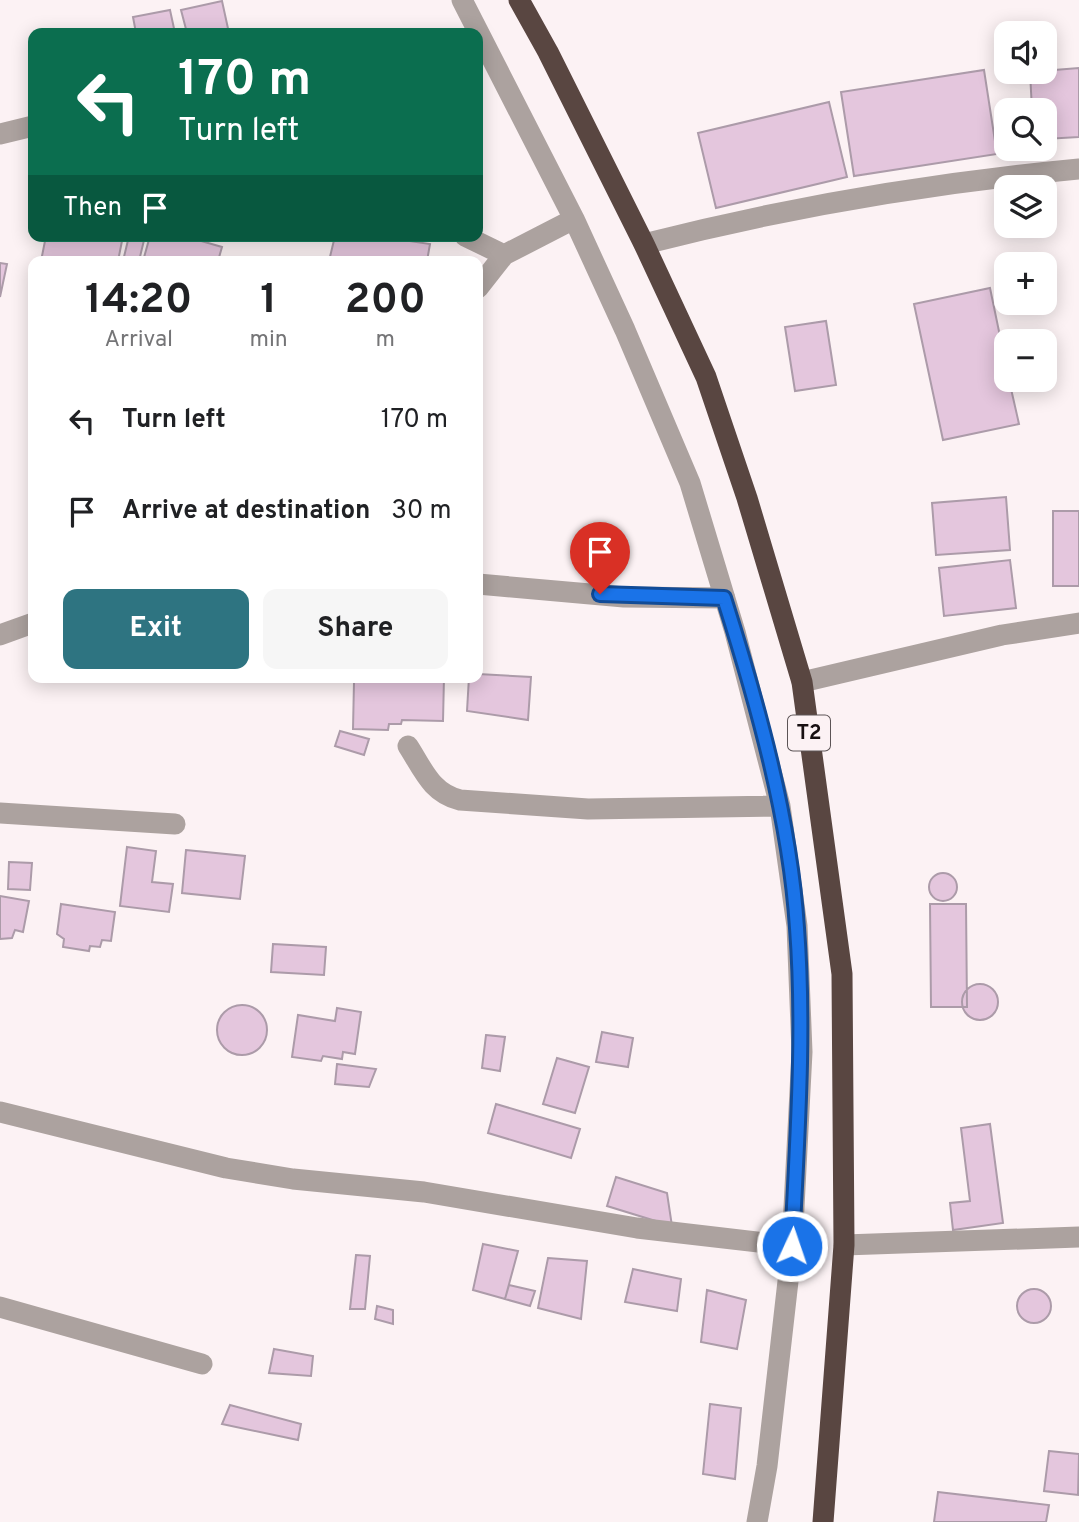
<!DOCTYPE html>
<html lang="en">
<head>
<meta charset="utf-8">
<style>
  :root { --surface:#fff; --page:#f6f6f6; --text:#202124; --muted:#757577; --accent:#2e7481 }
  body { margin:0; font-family:Overpass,sans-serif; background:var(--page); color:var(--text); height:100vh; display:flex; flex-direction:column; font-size:26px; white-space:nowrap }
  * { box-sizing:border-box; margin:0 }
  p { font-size:23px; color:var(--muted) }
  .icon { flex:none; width:38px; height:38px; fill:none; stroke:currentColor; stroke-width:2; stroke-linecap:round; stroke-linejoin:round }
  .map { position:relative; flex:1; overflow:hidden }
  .drawer { position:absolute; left:28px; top:256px; width:455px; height:427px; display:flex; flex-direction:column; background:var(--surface); border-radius:14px; box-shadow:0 4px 18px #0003 }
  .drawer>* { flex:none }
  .banner { position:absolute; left:28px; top:28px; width:455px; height:214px; border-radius:14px; box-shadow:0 4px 18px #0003; background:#0b6e4f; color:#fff; overflow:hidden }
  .tools { position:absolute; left:994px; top:21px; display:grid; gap:14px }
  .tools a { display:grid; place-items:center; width:63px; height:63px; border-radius:14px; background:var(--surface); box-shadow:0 4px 18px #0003; font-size:35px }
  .pin { position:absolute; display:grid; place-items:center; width:60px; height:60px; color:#fff; margin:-72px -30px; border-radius:50% 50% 50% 0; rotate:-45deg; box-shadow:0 0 7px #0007 }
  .pin .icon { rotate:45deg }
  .me { position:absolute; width:77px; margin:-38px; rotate:3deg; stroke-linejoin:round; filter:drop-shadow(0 0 5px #0008) }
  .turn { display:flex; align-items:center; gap:24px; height:147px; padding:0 35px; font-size:32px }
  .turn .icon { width:91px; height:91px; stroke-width:2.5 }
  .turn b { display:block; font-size:49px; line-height:60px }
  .then { display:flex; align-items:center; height:66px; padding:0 35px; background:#0003; gap:14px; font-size:26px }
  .eta { display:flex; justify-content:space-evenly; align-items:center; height:119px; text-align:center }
  .eta b { font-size:42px; font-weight:700; line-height:49px }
  .primary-button { display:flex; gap:14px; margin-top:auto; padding:14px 35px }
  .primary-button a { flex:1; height:80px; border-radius:14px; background:var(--accent); color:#fff; font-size:28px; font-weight:700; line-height:80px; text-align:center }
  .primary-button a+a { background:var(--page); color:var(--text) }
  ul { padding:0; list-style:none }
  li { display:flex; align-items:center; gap:21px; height:91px; padding:0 35px }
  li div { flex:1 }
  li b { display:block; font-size:26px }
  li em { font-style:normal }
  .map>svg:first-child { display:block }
  .building { fill:#e4c6dd; stroke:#ac9ba9; stroke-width:2 }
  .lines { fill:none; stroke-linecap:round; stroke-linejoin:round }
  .minor { stroke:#aca29f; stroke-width:21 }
  .highway { stroke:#594641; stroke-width:21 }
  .route-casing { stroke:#114b97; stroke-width:18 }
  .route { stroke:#1a73e8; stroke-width:12 }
  .labels { text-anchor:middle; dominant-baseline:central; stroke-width:5; stroke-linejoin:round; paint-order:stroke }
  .shield { fill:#fcf2f4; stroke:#5c5456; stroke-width:2 }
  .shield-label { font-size:21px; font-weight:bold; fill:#181012 }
</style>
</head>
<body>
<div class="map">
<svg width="1079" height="1522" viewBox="0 0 1079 1522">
  <rect width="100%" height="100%" fill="#fcf2f4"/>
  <path class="building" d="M222,1L229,33H187L181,10Z
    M170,10L175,33H136L133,17Z
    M1079,68V137L1045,139V110H1032L1030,72Z
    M984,70L997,154L854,176L841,92Z
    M829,102L847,177L716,208L698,133Z
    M46,236H123L118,261H41Z
    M129,236H145L139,261H123Z
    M150,236H184L222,247L218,261H143Z
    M335,236H376L430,244L427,261H329Z
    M0,263L7,264L0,297Z
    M990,288L1006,365V380H1009L1019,424L943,440L914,304Z
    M826,321L836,385L795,391L785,327Z
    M1006,497L1010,550L936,555L932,503Z
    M1053,511H1079V586H1053Z
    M1010,560L1016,608L944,616L939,568Z
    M478,674L531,677L528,720L467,711L469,677H478Z
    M366,677H444L443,721L402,720L401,724H389L388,730L353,729L354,682H366Z
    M340,731L369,739L364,755L335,746Z
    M127,847L156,851L152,882L173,884L169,912L120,906Z
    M186,850L245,856L240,899L182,893Z
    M9,862L32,863L30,890L8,889Z
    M929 887a14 14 0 1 1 28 0a14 14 0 1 1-28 0Z
    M0,896L29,901L23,932L15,930L12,938L0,939Z
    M61,904L115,912L111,941L102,940L100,947L90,946L89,951L63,947L64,939L57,934Z
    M930,904H966L967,1007H931Z
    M273,944L326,947L324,975L271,972Z
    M962 1002a18 18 0 1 1 36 0a18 18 0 1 1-36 0Z
    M217 1030a25 25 0 1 1 50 0a25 25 0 1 1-50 0Z
    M337,1008L361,1012L355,1054L343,1052L342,1059L323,1056L321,1061L292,1057L298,1015L335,1021Z
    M602,1032L633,1038L628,1067L596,1062Z
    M486,1035L505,1037L500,1071L482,1068Z
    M557,1058L589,1067L575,1113L543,1104Z
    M337,1064L376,1069L369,1087L335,1084Z
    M496,1104L580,1129L571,1158L488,1133Z
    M990,1124L1003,1223L953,1230L950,1203L970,1201L961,1128Z
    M616,1177L667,1193L672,1226L607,1206Z
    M483,1244L518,1251L505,1299L473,1290Z
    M356,1255L370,1256L365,1309H350Z
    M548,1258L587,1261L581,1319L538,1308Z
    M633,1269L681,1279L677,1311L625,1302Z
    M509,1285L535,1291L530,1306L505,1299Z
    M1017 1306a17 17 0 1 1 34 0a17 17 0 1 1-34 0Z
    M707,1290L746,1300L737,1349L701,1342Z
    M377,1306L393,1310V1324L375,1319Z
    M274,1349L313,1356L311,1376L269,1373Z
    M710,1404L741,1408L735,1479L703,1474Z
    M230,1405L301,1424L298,1440L222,1424Z
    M1049,1451L1079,1454L1078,1495L1044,1491Z
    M938,1492L1049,1505L1046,1522H934Z"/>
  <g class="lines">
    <path class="minor" d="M462,0L574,219L625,330L690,483L735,632L780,806L797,926L802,1052L792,1246L767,1466L757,1522
      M0,134L33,126
      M465,236L504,255
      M644,244C788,207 932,183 1079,169
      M478,288L504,255L574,219
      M478,584L624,597L725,598
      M0,635L33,623
      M802,682L1002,635L1079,623
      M408,746C423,769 431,793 460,800L588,809L780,806
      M0,813L175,824
      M0,1112L226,1168L293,1179L424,1192L637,1228L792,1246
      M844,1245L1079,1237
      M0,1307L202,1364"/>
    <path class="highway" d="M519,0L548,52L644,244L706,377L747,498L802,682L842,974L844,1245L823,1522"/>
  </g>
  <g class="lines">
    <defs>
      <path id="route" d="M600,594L724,598C757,702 790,819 797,928C805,1035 797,1140 792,1246"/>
    </defs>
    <use href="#route" class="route-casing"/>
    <use href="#route" class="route"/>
  </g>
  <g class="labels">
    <rect class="shield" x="788" y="715.5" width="42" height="35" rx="5"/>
    <g class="shield-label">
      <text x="809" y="733">T2</text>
    </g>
  </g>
</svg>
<div class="tools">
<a><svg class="icon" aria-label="sound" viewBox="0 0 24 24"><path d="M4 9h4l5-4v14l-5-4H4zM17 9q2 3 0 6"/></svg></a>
<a><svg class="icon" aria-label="search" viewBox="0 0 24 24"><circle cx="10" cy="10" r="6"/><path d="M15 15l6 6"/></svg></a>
<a><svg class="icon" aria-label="layers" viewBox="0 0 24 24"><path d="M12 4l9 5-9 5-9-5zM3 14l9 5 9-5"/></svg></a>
<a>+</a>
<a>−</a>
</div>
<div class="pin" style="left:600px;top:594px;background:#d93025"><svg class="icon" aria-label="arrive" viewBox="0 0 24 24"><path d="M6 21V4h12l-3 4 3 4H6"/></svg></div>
<svg class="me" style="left:792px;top:1246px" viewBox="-20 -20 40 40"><circle r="17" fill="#1a73e8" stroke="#fff" stroke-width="3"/><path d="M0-11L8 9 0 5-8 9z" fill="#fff"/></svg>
<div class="banner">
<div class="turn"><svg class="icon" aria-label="left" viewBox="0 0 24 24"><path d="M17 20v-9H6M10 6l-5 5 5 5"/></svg><div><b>170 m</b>Turn left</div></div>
<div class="then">Then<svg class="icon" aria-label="arrive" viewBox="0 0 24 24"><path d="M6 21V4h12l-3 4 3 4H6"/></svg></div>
</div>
<section class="drawer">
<div class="eta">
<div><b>14:20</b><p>Arrival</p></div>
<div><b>1</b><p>min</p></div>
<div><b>200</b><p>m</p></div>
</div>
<ul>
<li><svg class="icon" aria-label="left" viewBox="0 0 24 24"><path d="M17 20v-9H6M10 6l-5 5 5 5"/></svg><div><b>Turn left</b></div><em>170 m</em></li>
<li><svg class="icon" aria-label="arrive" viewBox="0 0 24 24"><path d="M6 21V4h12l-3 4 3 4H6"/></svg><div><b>Arrive at destination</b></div><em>30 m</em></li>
</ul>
<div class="primary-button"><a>Exit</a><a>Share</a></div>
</section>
</div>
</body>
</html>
